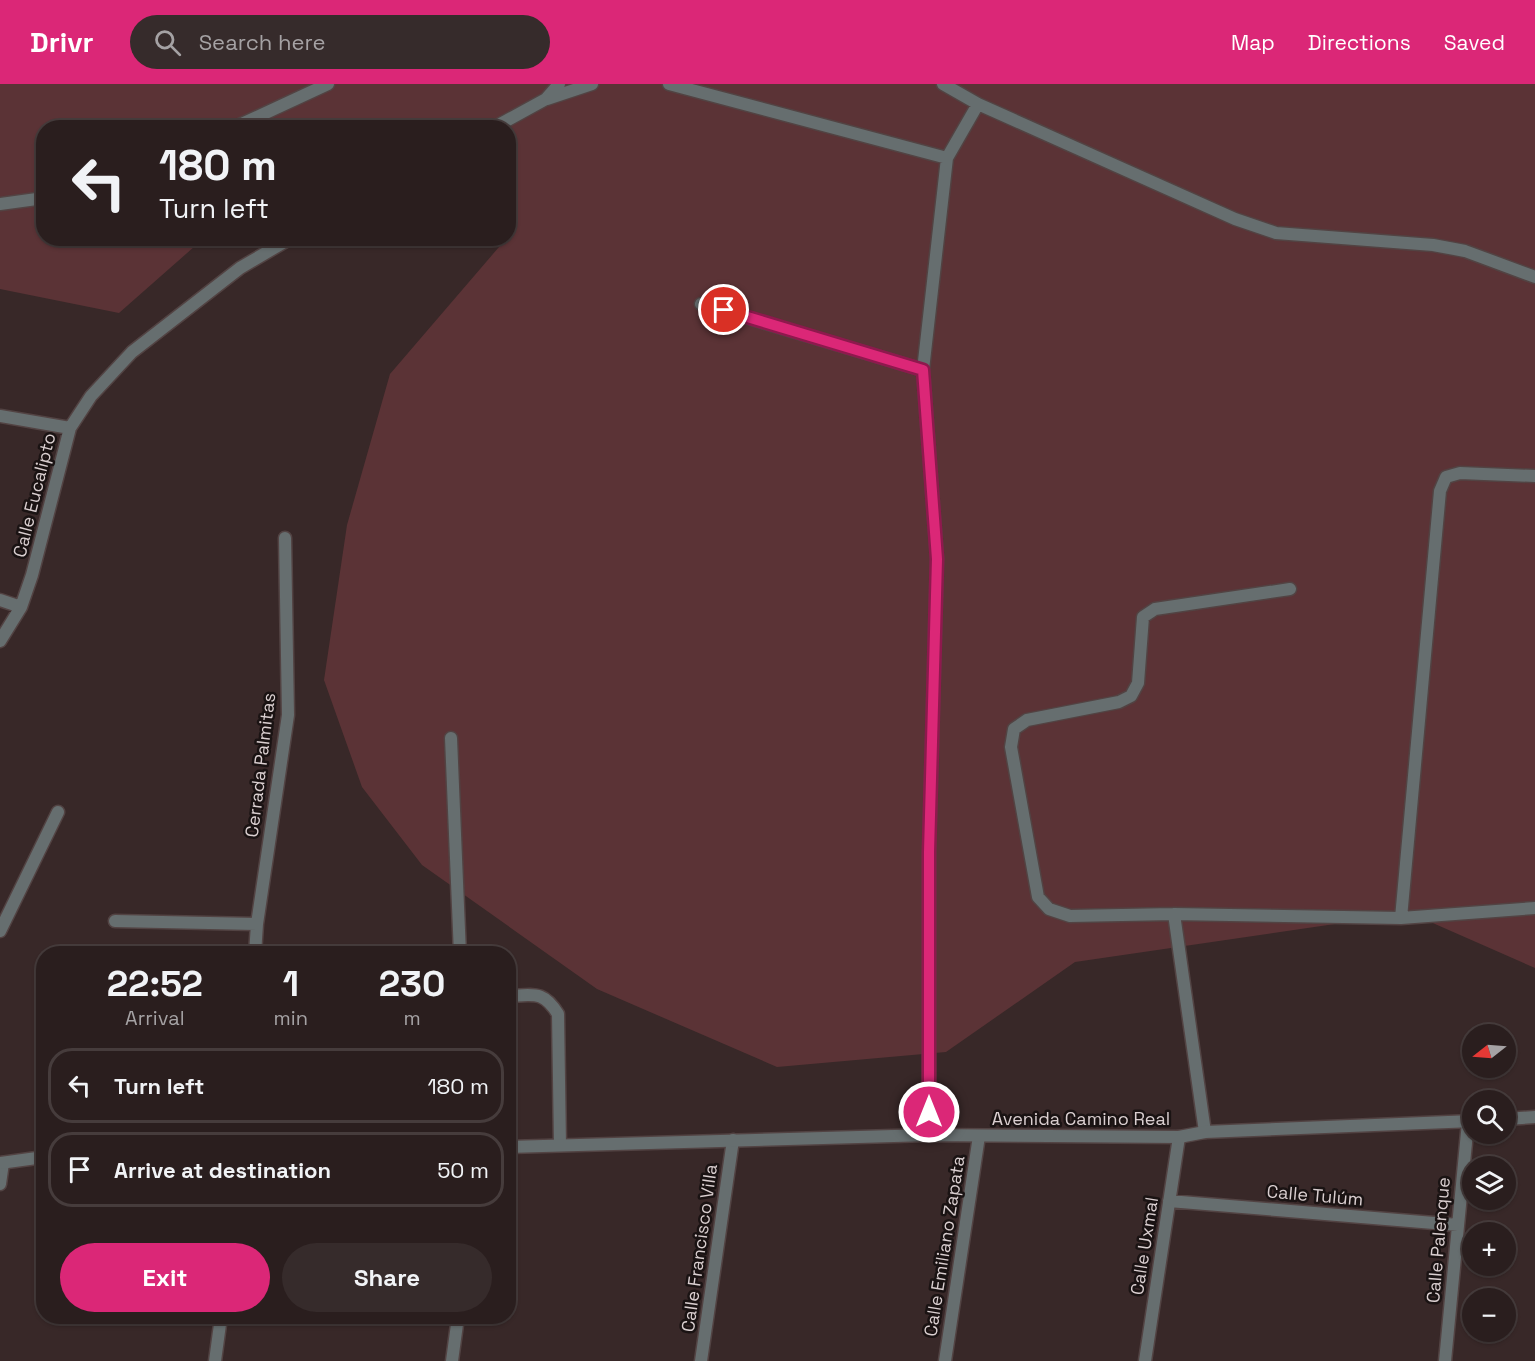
<!DOCTYPE html>
<html lang="en">
<head>
<meta charset="utf-8">
<style>
  :root { --surface:#2a1e1e; --page:#362b2b; --text:#f1f3f6; --muted:#a5a2a4; --line:#463c3c; --accent:#db2777 }
  body { margin:0; font-family:"Space Grotesk",sans-serif; background:var(--page); color:var(--text); height:100vh; display:flex; flex-direction:column; font-size:22px; white-space:nowrap }
  * { box-sizing:border-box; margin:0 }
  p { font-size:20px; color:var(--muted) }
  .icon { flex:none; width:33px; height:33px; fill:none; stroke:currentColor; stroke-width:2; stroke-linecap:round; stroke-linejoin:round }
  .map { position:relative; flex:1; overflow:hidden }
  .sheet { position:absolute; left:36px; top:862px; width:480px; height:378px; display:flex; flex-direction:column; background:var(--surface); border-radius:24px; box-shadow:0 2px 4px #0004,0 0 0 2px var(--line) }
  .sheet>* { flex:none }
  .guide { position:absolute; left:36px; top:36px; width:480px; height:126px; border-radius:24px; box-shadow:0 2px 4px #0004,0 0 0 2px var(--line); background:#2a1e1e; color:var(--text); overflow:hidden }
  .needle { width:39px; rotate:253deg }
  .buttons { position:absolute; left:1462px; top:940px; display:grid; gap:12px }
  .buttons a { display:grid; place-items:center; width:54px; height:54px; border-radius:50%; background:var(--surface); box-shadow:0 2px 4px #0004,0 0 0 2px var(--line); font-size:30px }
  .pin { position:absolute; display:grid; place-items:center; width:51px; height:51px; color:#fff; margin:-26px; border:3px solid #fff; border-radius:50%; box-shadow:0 2px 6px #0007 }
  .me { position:absolute; width:66px; margin:-33px; rotate:0deg; stroke-linejoin:round; filter:drop-shadow(0 0 4px #0008) }
  .turn { display:flex; align-items:center; gap:21px; height:126px; padding:0 24px; font-size:27px }
  .turn .icon { width:78px; height:78px; stroke-width:2.5 }
  .turn b { display:block; font-size:42px; line-height:51px }
  .eta { display:flex; justify-content:space-evenly; align-items:center; height:102px; text-align:center }
  .eta b { font-size:36px; font-weight:600; line-height:42px }
  .primary-button { display:flex; gap:12px; margin-top:auto; padding:12px 24px }
  .primary-button a { flex:1; height:69px; border-radius:36px; background:var(--accent); color:#fff; font-size:24px; font-weight:600; line-height:69px; text-align:center }
  .primary-button a+a { background:var(--page); color:var(--text) }
  ul { padding:0; list-style:none }
  li { display:flex; align-items:center; gap:18px; height:75px; margin:0 12px 9px; padding:0 12px; border:3px solid var(--line); border-radius:24px }
  li div { flex:1 }
  li b { display:block; font-size:22px }
  li em { font-style:normal }
  header { display:flex; align-items:center; gap:36px; box-sizing:border-box; height:84px; padding:0 30px; background:var(--accent); color:#fff }
  header strong { font-size:28px }
  nav { display:flex; gap:33px; margin-inline-start:auto; font-size:21px }
  .search { width:420px; height:54px; background:var(--page); display:flex; align-items:center; gap:15px; box-sizing:border-box; padding:0 21px; border-radius:33px; color:var(--muted); font-size:22px }
  .map>svg:first-child { display:block }
  .green { fill:#5b3336 }
  .lines { fill:none; stroke-linecap:round; stroke-linejoin:round }
  .minor-casing { stroke:#524343; stroke-width:15 }
  .tertiary-casing { stroke:#524343; stroke-width:15 }
  .minor { stroke:#666e6f; stroke-width:12 }
  .tertiary { stroke:#666e6f; stroke-width:12 }
  .route-casing { stroke:#8e194d; stroke-width:15 }
  .route { stroke:#db2777; stroke-width:10 }
  .labels { text-anchor:middle; dominant-baseline:central; stroke-width:5; stroke-linejoin:round; paint-order:stroke }
  .street-label { font-size:18px; fill:#dacfd0; stroke:#1a1313 }
</style>
</head>
<body>
<header>
<strong>Drivr</strong>
<div class="search"><svg class="icon" aria-label="search" viewBox="0 0 24 24"><circle cx="10" cy="10" r="6"/><path d="M15 15l6 6"/></svg>Search here</div>
<nav><a>Map</a><a>Directions</a><a>Saved</a></nav>
</header>
<div class="map">
<svg width="1535" height="1277" viewBox="0 0 1535 1277">
  <rect width="100%" height="100%" fill="#382828"/>
  <path class="green" d="M0,0H1535V884L1410,829L1075,878L946,968L777,983L597,905L422,781L362,703L324,596L347,441L390,290L505,156L504,155L508,154V44H44V154L203,155L119,229L0,205Z"/>
  <g class="lines">
    <defs>
      <path id="minor" d="M669,0L947,74
        M943,0L978,20L1235,135L1276,149L1433,161L1465,167L1535,193
        M547,15L592,0
        M233,44L328,0
        M493,44L546,15L559,0
        M0,120L44,114
        M701,220L923,286
        M0,332L70,344
        M1290,505L1155,525L1143,533L1138,599L1131,612L1119,618L1027,636L1014,645L1011,663L1038,813L1049,825L1070,832L1174,830L1401,834L1535,824
        M0,516L21,523
        M0,557L21,523L32,491L70,344L91,312L132,268L240,184L291,154
        M451,654L460,870
        M1174,830L1205,1048
        M1401,834L1440,407L1446,393L1460,389L1535,392
        M115,837L257,840
        M0,847L58,728
        M255,870L257,840L288,631L285,454
        M508,912C534,911 543,906 558,930L560,1061
        M929,1051V768L937,475L923,286L947,74L978,20
        M0,1100L3,1079
        M1169,1117L1458,1141
        M215,1277L221,1233
        M452,1277L458,1233
        M701,1277L733,1056
        M945,1277L979,1052
        M1145,1277L1179,1053
        M1445,1277L1468,1038"/>
      <path id="tertiary" d="M1506,1035L1535,1033
        M508,1063L929,1051L1179,1053L1205,1048L1473,1037
        M0,1079L44,1073"/>
    </defs>
    <use href="#minor" class="minor-casing"/>
    <use href="#tertiary" class="tertiary-casing"/>
    <use href="#minor" class="minor"/>
    <use href="#tertiary" class="tertiary"/>
  </g>
  <g class="lines">
    <defs>
      <path id="route" d="M724,226L923,286L937,475L929,768V1028"/>
    </defs>
    <use href="#route" class="route-casing"/>
    <use href="#route" class="route"/>
  </g>
  <g class="labels">
    <g class="street-label">
      <text transform="translate(34 411) rotate(-76)">Calle Eucalipto</text>
      <text transform="translate(260 681) rotate(-83)">Cerrada Palmitas</text>
      <text x="1081" y="1034">Avenida Camino Real</text>
      <text transform="translate(1315 1111) rotate(5)">Calle Tulúm</text>
      <text transform="translate(1438 1156) rotate(-85)">Calle Palenque</text>
      <text transform="translate(944 1162) rotate(-81)">Calle Emiliano Zapata</text>
      <text transform="translate(1144 1162) rotate(-81)">Calle Uxmal</text>
      <text transform="translate(699 1164) rotate(-82)">Calle Francisco Villa</text>
    </g>
  </g>
</svg>
<div class="buttons">
<a><svg class="needle" viewBox="-14 -14 28 28"><path d="M0-13l5 13h-10z" fill="#e53935"/><path d="M0 13l5-13h-10z" fill="#a5a2a4"/></svg></a>
<a><svg class="icon" aria-label="search" viewBox="0 0 24 24"><circle cx="10" cy="10" r="6"/><path d="M15 15l6 6"/></svg></a>
<a><svg class="icon" aria-label="layers" viewBox="0 0 24 24"><path d="M12 4l9 5-9 5-9-5zM3 14l9 5 9-5"/></svg></a>
<a>+</a>
<a>−</a>
</div>
<div class="pin" style="left:724px;top:226px;background:#d93025"><svg class="icon" aria-label="arrive" viewBox="0 0 24 24"><path d="M6 21V4h12l-3 4 3 4H6"/></svg></div>
<svg class="me" style="left:929px;top:1028px" viewBox="-20 -20 40 40"><circle r="17" fill="#db2777" stroke="#fff" stroke-width="3"/><path d="M0-11L8 9 0 5-8 9z" fill="#fff"/></svg>
<div class="guide">
<div class="turn"><svg class="icon" aria-label="left" viewBox="0 0 24 24"><path d="M17 20v-9H6M10 6l-5 5 5 5"/></svg><div><b>180 m</b>Turn left</div></div>
</div>
<section class="sheet">
<div class="eta">
<div><b>22:52</b><p>Arrival</p></div>
<div><b>1</b><p>min</p></div>
<div><b>230</b><p>m</p></div>
</div>
<ul>
<li><svg class="icon" aria-label="left" viewBox="0 0 24 24"><path d="M17 20v-9H6M10 6l-5 5 5 5"/></svg><div><b>Turn left</b></div><em>180 m</em></li>
<li><svg class="icon" aria-label="arrive" viewBox="0 0 24 24"><path d="M6 21V4h12l-3 4 3 4H6"/></svg><div><b>Arrive at destination</b></div><em>50 m</em></li>
</ul>
<div class="primary-button"><a>Exit</a><a>Share</a></div>
</section>
</div>
</body>
</html>
